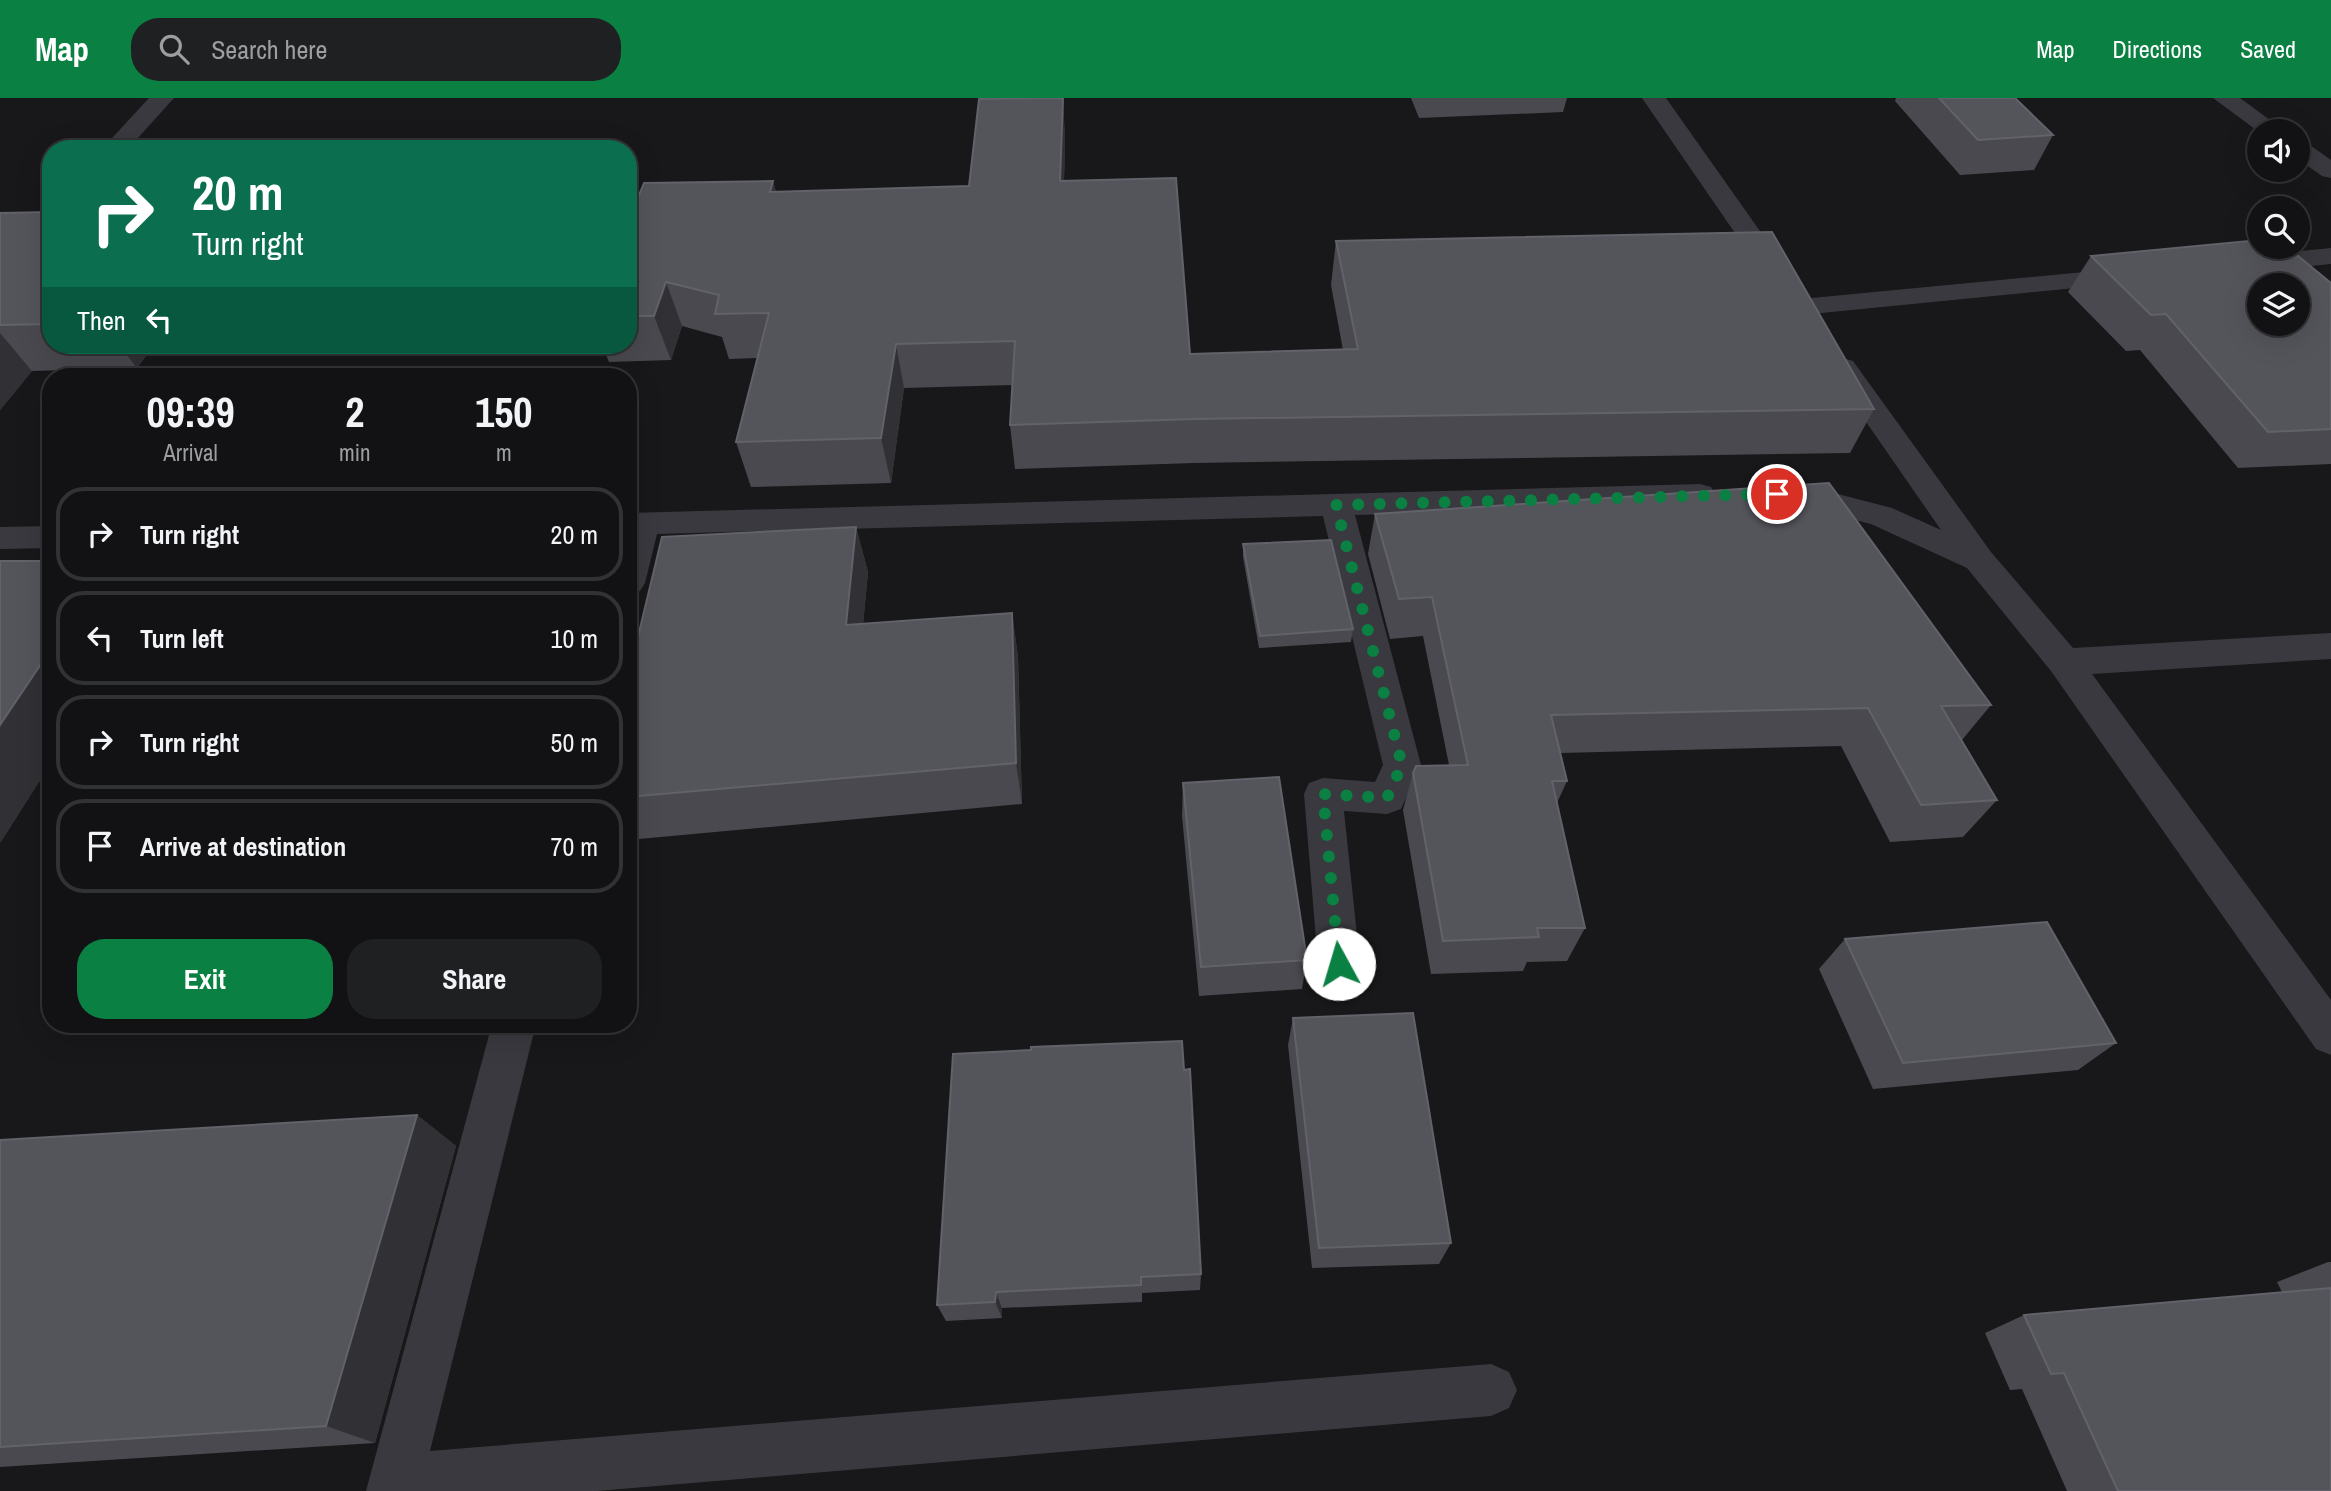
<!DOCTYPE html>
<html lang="en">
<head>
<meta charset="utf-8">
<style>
  :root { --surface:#121214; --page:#1f2022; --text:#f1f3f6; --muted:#9c9ea0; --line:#313234; --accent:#0b8043 }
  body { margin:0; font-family:"Archivo Narrow",sans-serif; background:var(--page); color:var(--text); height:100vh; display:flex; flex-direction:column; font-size:26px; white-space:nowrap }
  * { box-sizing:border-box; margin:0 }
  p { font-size:23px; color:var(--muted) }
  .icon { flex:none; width:38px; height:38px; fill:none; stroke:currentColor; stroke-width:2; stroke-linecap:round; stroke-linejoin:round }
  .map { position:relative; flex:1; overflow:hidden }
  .details { position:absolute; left:42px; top:270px; width:595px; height:665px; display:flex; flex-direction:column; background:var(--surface); border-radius:28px; box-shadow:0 7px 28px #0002,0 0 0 2px var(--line) }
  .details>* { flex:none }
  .guide { position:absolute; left:42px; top:42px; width:595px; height:214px; border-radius:28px; box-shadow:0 7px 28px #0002,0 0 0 2px var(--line); background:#0b6e4f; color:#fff; overflow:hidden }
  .fabs { position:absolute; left:2247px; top:21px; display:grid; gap:14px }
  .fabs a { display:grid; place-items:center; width:63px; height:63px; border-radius:50%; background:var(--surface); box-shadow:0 7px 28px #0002,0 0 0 2px var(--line); font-size:35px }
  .pin { position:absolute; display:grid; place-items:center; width:60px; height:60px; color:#fff; margin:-30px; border:4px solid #fff; border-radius:50%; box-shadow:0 2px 7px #0007 }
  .me { position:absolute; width:77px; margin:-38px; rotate:354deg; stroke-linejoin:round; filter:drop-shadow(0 0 5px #0008) }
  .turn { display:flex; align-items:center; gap:24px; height:147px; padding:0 35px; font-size:32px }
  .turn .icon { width:91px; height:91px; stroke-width:2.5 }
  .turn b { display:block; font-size:49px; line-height:60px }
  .then { display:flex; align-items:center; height:66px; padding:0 35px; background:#0003; gap:14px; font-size:26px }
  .eta { display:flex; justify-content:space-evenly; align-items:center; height:119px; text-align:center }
  .eta b { font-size:42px; font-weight:800; line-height:49px }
  .cta { display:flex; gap:14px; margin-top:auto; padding:14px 35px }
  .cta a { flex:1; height:80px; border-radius:28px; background:var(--accent); color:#fff; font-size:28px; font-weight:800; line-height:80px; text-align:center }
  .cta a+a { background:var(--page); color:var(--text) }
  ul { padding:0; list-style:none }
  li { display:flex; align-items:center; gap:21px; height:94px; margin:0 14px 10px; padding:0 21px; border:4px solid var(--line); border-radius:28px }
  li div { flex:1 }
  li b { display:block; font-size:26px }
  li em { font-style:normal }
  header { display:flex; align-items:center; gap:42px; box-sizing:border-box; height:98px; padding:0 35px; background:var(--accent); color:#fff }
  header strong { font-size:33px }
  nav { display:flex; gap:38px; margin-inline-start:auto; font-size:24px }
  .search { width:490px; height:63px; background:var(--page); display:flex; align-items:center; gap:18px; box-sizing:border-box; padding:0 24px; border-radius:28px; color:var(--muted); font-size:26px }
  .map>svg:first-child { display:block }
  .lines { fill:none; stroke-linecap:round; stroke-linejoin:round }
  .minor { fill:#39393f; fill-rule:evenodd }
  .wall { fill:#49494f }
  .shaded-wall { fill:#313135 }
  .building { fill:#54545b; stroke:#61626a; stroke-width:2; fill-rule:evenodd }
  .route { stroke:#0b8043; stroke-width:12; stroke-dasharray:0 21.6 }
</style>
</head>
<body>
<header>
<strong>Map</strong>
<div class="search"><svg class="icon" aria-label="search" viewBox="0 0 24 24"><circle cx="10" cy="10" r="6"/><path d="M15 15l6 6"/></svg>Search here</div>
<nav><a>Map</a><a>Directions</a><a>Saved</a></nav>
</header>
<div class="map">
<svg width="2331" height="1393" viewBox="0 0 2331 1393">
  <rect width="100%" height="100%" fill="#18181a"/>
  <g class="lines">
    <path class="minor" d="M149,0H174L128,51H102Z
      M1642,0H1666L1791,177L1788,183L1778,185L1768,183Z
      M2213,0H2240L2285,33L2259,34Z
      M2298,43L2307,45L2331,62V80L2322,78L2298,61Z
      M2331,150V166L2249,174L2240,172L2236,166L2240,160L2249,158Z
      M2126,170L2136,172L2140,178L2136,184L1801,217L1791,215L1787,209L1791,203L1801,201Z
      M1843,260L1853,263L1991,454L2073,550L2331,535V561L2092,576L2331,902V957L2316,951L2051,573L1967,470L1871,426L1784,404L1779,396L1784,388L1795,385L1892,410L1941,432L1828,269L1833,263Z
      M1700,386L1711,389L1716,397L1711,405L1700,408L1355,417L1421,667L1401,711L1387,716L1344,713L1360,866L1354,879L1339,885L1324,879L1318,866L1304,696L1309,685L1323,680L1375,684L1383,667L1323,418L657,436L645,485L640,493L628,497V415Z
      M51,428V450L0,451V429Z
      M492,926H536L430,1353L1491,1266L1509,1274L1517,1292L1509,1310L1491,1318L597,1393H366Z"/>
  </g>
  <path class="wall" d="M1063,0L1065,43L1064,83L1190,256L1343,252L1331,187L1336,143L1874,311L1850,355L1194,365L1015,371L1010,327L1012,287L904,290L891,385L751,389L736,344L758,260L729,261L722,239L682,228L671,262L609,264L602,247H628V124L773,83L776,94L969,88Z
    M1411,0H1567L1563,14L1419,20Z
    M1896,0H2015L2053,37L2034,72L1960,77L1895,3Z
    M51,114V247H154L137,270L32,273L0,312V115Z
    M2091,158L2331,185V366L2238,370L2140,252L2126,253L2068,194Z
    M1375,416L1991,607L1962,642L1997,702L1963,739L1890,744L1841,648L1560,655L1567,683L1557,705L1585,830L1567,863L1527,864L1523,873L1431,876L1403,712L1413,675L1449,667L1423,538L1390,541L1368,456Z
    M856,429L868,474L863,526L1012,515L1018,559L1022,706L628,742V580Z
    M1243,446L1353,531L1351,544L1259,550L1243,459Z
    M51,463V665L0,745Z
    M1183,685L1307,862L1302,891L1199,898L1182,718Z
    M1845,841L2116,945L2078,972L1873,991L1819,871Z
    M1293,920L1451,1145L1439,1166L1312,1170L1288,947Z
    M1184,972L1201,1176L1200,1192L1142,1195V1204L1002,1210V1220L946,1223L937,1207Z
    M417,1017L456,1048L375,1345L0,1369V1042Z
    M2328,1164H2331V1393H2067L2022,1291L2010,1292L1985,1235L2024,1217L2282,1194L2277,1184Z"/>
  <path class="shaded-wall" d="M1063,0L1065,43L1063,126L1060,83Z
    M773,83L785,126L770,94Z
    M666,184L682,228L671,262L654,218Z
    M0,235L32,273L0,312Z
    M896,246L904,290L891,385L881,340Z
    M119,247H154L137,270Z
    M856,429L868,474L859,571L846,527Z
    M1012,515L1018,559L1022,706L1016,665Z
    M41,566L51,575V665L0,745V627Z
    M417,1017L456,1048L375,1345L326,1328Z
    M996,1194L1002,1210V1220L995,1204Z"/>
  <path class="building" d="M1063,0L1060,83L1176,80L1190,256L1358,251L1336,143L1772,134L1874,311L1195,321L1010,327L1015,243L896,246L881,340L736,344L769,215L715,216L719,197L666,184L654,218H628V124L644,85L773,83L770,94L969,88L979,1Z
    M1939,0H2015L2053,37L1978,42Z
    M51,114V226L0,227V115Z
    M2259,142V149H2287L2331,185V331L2268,334L2166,216L2151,217L2091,158ZM2259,187H2298V226H2259Z
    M1829,385L1991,607L1941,608L1997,702L1921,707L1868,610L1551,617L1567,683H1552L1585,830H1537L1539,839L1443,843L1413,675L1416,668L1468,667L1432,499L1399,501L1375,416Z
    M856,429L846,527L1012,515L1016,665L628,699V580L662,439Z
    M1331,442L1353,531L1260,538L1243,446Z
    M0,463H51V566H41L0,627Z
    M1279,679L1307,862L1201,869L1183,685Z
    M2047,824L2116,945L1903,965L1845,841Z
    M1413,915L1451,1145L1319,1150L1293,920Z
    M1182,943L1184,972L1190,971L1201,1176L1141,1179V1187L996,1194L995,1204L937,1207L953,956L1031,952V949Z
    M417,1017L326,1328L0,1349V1042Z
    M2331,1190V1393H2118L2064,1275L2051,1276L2024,1217Z"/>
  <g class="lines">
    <path class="route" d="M1339,866L1323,696L1387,700L1402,667L1336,407L1777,396"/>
  </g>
</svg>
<div class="fabs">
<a><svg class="icon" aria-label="sound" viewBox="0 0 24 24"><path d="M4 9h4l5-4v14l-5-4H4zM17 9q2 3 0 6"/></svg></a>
<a><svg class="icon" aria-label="search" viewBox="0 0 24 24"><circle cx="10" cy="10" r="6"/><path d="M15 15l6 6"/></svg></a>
<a><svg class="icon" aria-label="layers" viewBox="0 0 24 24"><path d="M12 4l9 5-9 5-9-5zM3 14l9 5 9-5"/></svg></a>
</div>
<div class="pin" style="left:1777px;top:396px;background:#d93025"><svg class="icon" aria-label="arrive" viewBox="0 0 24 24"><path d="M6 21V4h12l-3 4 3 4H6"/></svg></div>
<svg class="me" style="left:1339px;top:866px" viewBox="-20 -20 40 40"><circle r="19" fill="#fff"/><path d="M0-13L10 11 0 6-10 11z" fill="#0b8043"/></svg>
<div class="guide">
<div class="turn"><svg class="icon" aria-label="right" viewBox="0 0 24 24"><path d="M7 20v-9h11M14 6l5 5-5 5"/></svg><div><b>20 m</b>Turn right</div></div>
<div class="then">Then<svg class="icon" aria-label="left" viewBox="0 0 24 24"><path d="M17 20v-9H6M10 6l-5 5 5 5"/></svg></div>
</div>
<section class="details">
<div class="eta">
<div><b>09:39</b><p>Arrival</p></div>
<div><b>2</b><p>min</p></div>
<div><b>150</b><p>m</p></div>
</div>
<ul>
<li><svg class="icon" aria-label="right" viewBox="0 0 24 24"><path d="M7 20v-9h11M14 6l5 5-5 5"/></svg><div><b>Turn right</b></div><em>20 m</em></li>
<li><svg class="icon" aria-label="left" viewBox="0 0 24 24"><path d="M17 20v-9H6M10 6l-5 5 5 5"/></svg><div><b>Turn left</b></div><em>10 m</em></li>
<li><svg class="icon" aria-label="right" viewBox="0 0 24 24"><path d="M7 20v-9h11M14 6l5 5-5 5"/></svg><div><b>Turn right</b></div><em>50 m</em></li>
<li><svg class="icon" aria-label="arrive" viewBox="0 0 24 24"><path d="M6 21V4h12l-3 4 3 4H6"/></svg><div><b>Arrive at destination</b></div><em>70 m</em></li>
</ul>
<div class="cta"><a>Exit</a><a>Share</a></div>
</section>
</div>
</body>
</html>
